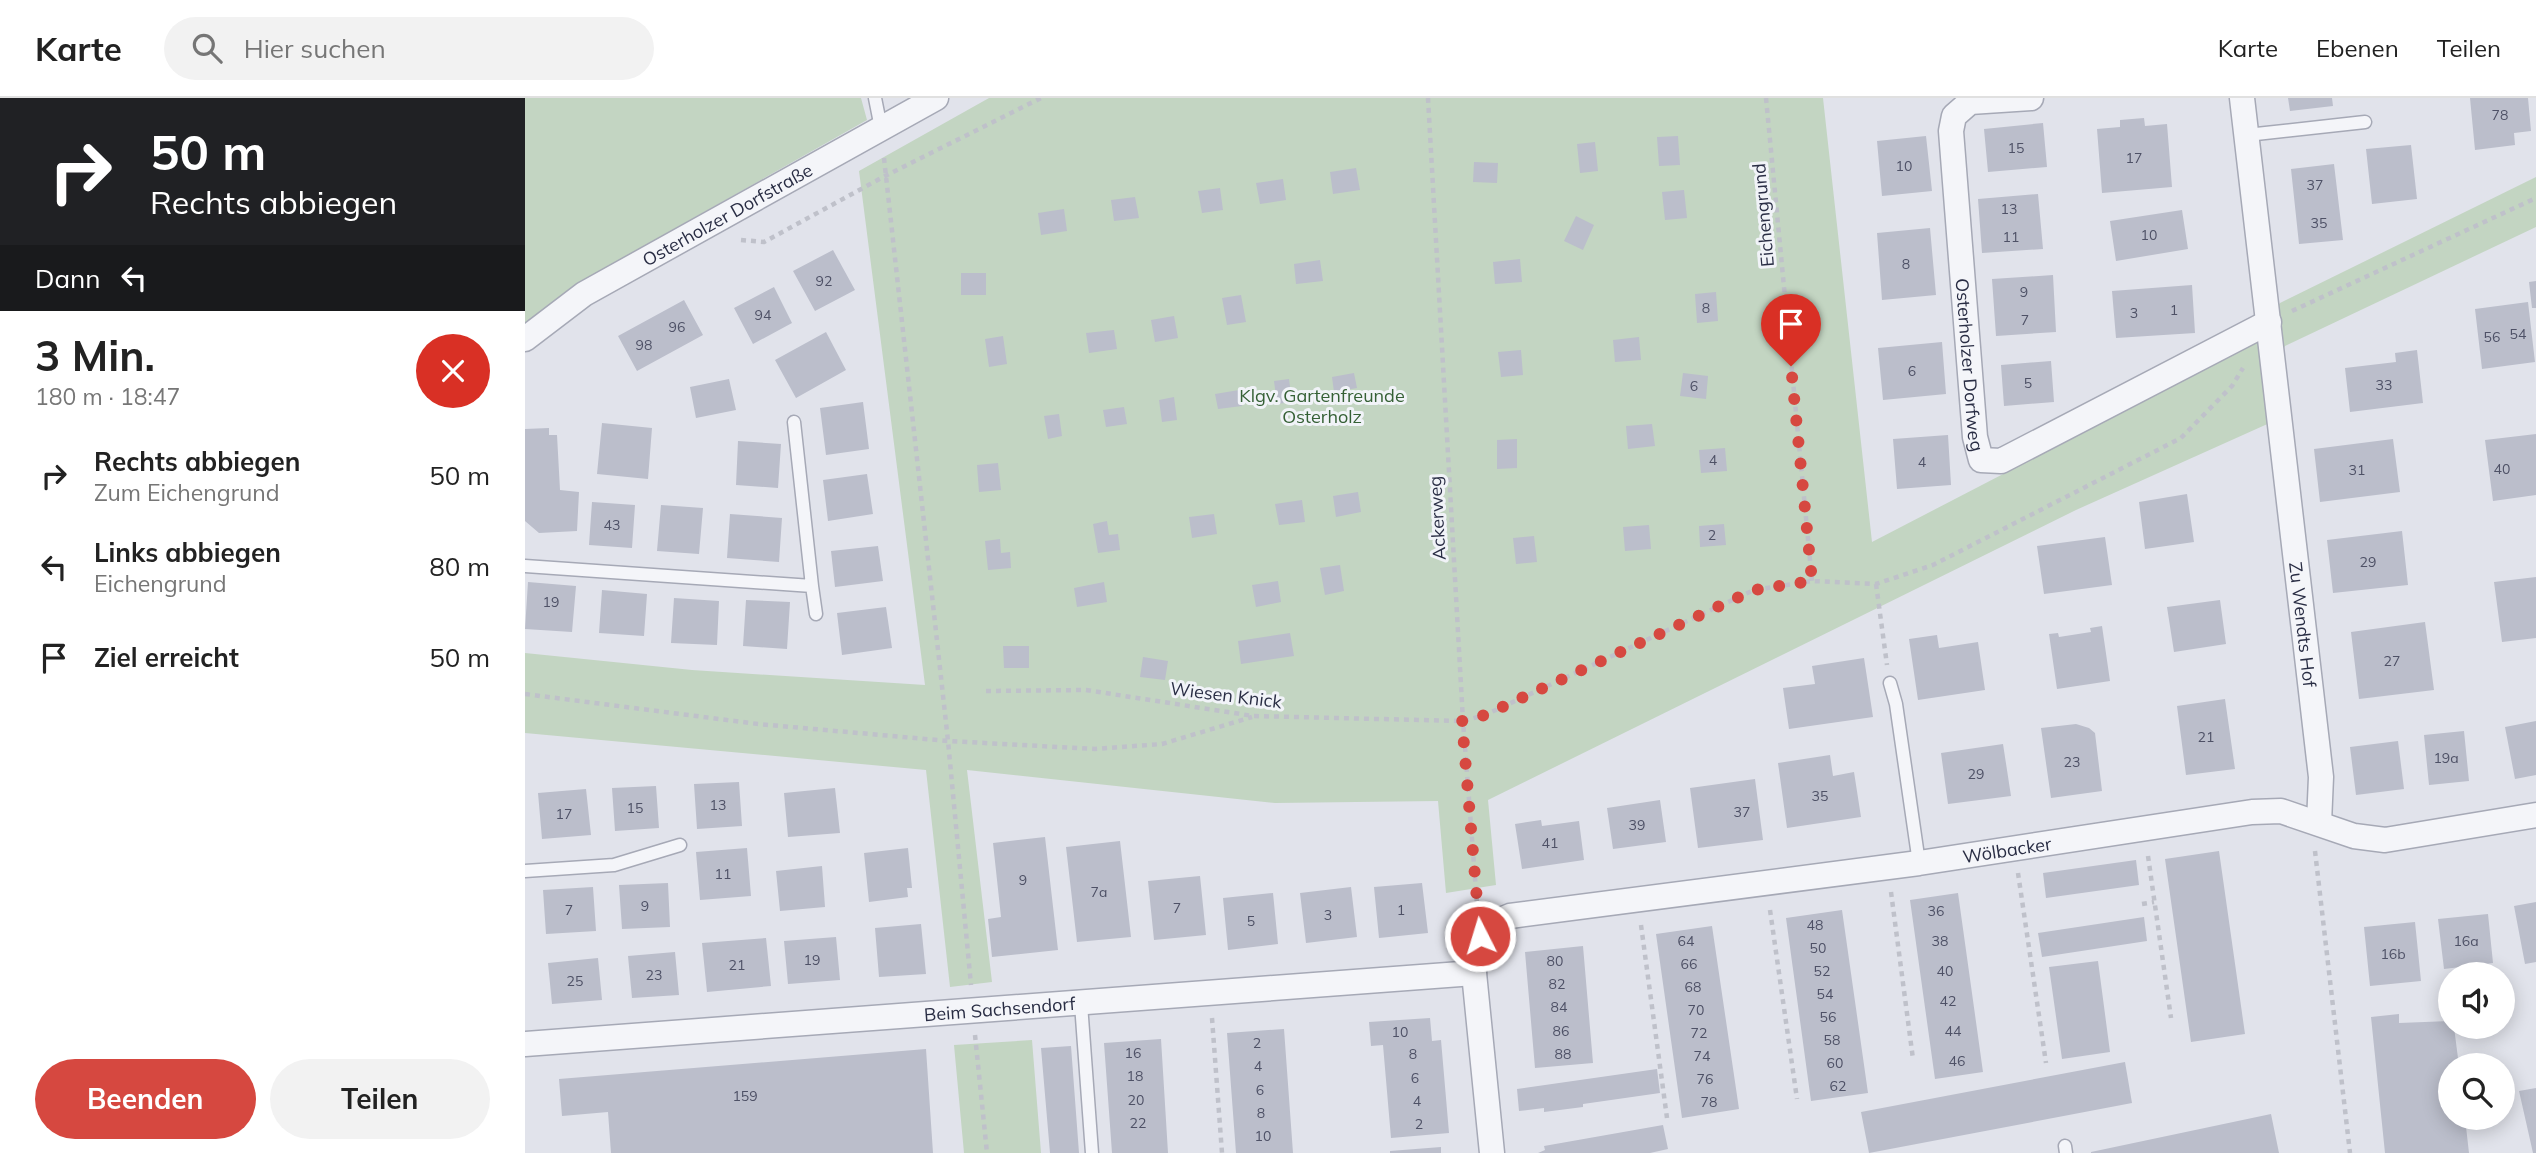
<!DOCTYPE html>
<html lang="de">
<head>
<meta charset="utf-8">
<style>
  :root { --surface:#fff; --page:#f2f2f2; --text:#222; --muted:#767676; --line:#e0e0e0; --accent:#d64840 }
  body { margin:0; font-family:Mulish,sans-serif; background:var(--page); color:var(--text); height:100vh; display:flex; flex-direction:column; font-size:26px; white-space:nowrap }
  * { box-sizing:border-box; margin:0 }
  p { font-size:23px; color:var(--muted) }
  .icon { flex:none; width:38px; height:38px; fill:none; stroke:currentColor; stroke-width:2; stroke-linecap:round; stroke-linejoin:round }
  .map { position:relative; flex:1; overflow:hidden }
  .details { display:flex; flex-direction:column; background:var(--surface); width:525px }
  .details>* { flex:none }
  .guide { background:#202124; color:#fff; overflow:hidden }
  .controls { position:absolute; left:1913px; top:864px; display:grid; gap:14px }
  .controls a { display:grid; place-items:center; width:77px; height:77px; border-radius:50%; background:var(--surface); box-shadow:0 4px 18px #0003; font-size:35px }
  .pin { position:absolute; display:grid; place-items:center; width:60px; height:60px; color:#fff; margin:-72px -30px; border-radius:50% 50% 50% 0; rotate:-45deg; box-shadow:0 0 7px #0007 }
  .pin .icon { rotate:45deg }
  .me { position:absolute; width:77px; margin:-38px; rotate:355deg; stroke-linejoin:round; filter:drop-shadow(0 0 5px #0008) }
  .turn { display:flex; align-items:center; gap:24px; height:147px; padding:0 35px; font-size:32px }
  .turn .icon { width:91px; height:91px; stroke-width:2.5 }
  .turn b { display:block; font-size:49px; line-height:60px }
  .then { display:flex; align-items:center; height:66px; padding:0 35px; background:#0003; gap:14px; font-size:26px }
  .round { display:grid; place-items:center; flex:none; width:74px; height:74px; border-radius:37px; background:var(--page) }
  .summary { display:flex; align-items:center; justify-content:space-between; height:119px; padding:0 35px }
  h1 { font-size:42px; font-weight:700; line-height:52px }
  .cta { display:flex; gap:14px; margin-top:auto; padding:14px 35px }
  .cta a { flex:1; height:80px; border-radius:42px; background:var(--accent); color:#fff; font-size:28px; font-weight:700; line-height:80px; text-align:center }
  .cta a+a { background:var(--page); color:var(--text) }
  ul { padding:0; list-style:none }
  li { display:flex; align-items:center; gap:21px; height:91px; padding:0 35px }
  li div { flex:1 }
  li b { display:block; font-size:26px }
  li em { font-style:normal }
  header { display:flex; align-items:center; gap:42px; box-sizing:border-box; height:98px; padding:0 35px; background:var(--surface); border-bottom:2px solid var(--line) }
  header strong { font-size:33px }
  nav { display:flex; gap:38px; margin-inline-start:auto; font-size:24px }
  .search { width:490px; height:63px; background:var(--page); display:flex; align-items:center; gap:18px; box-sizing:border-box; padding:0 24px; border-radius:38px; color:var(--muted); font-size:26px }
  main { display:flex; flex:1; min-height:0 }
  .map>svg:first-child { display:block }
  .green { fill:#c3d5c2 }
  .building { fill:#bbbecb }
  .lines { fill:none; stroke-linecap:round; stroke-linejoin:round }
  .lane-casing { stroke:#a6a9b6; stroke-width:15 }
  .street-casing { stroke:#a6a9b6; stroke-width:27 }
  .path { stroke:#bfc1ca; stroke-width:4.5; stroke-dasharray:5 5; stroke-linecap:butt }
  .lane { stroke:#f4f5f9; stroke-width:12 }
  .street { stroke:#f4f5f9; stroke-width:24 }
  .route { stroke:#d64840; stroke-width:12; stroke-dasharray:0 21.6 }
  .labels { text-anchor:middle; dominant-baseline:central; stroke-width:6; stroke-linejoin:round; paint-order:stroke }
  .number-label { font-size:14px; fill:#4e5166 }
  .street-label { font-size:18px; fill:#292d44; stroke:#f1f3f8 }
  .park-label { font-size:18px; fill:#356035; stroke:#f1f3f8 }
</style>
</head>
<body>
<header>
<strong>Karte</strong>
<div class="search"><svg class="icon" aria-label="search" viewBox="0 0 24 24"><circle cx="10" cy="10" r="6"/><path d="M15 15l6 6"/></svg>Hier suchen</div>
<nav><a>Karte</a><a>Ebenen</a><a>Teilen</a></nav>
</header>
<main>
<section class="details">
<div class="guide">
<div class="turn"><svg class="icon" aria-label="right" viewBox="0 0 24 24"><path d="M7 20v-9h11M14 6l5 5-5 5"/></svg><div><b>50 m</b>Rechts abbiegen</div></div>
<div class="then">Dann<svg class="icon" aria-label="left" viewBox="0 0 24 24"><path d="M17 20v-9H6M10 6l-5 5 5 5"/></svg></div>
</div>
<div class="summary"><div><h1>3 Min.</h1><p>180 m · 18:47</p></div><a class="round" style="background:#d93025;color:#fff"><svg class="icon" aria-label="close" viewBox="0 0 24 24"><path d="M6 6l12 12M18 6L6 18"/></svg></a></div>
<ul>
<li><svg class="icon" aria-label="right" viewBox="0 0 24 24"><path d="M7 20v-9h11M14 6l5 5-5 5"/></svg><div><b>Rechts abbiegen</b><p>Zum Eichengrund</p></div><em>50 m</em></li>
<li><svg class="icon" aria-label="left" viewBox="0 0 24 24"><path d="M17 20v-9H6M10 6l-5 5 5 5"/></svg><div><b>Links abbiegen</b><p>Eichengrund</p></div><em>80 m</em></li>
<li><svg class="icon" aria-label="arrive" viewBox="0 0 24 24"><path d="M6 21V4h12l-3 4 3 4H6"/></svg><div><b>Ziel erreicht</b></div><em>50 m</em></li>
</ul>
<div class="cta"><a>Beenden</a><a>Teilen</a></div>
</section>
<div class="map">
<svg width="2011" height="1055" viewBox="0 0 2011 1055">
  <rect width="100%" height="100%" fill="#e1e3eb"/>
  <path class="green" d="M0,0H336L342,22L50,187L0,226Z
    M464,0H1298L1347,444L1727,247L1755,205L2011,79V129L1760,248L1753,261L1758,319L1551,412L963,702L971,787L921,795L913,703L750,705L442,672L467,884L425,889L401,672L0,635V555L167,572L400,587L334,73Z
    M507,942L516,1055H439L429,947Z"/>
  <path class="building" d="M1763,0H1807L1808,8L1765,13Z
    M1945,0H2003L2006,33L1989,35L1990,47L1950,52Z
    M1619,20L1620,28L1642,26L1647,89L1577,95L1572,31L1595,29V22Z
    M1518,25L1522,69L1463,74L1459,31Z
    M1153,38L1155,67L1134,68L1132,39Z
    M1401,38L1407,93L1357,98L1352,43Z
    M1070,44L1073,73L1055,75L1052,46Z
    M1886,47L1892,101L1847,106L1841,51Z
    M949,64L973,65L972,85L948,84Z
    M1809,66L1818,142L1774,146L1766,71Z
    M831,70L835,92L808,96L805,74Z
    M758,81L761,102L735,106L731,85Z
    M695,90L698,112L677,115L673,93Z
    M1159,92L1162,120L1140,122L1137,94Z
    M1513,96L1518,151L1457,155L1453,101Z
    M610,99L614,120L589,123L586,102Z
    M539,111L542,133L516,137L513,115Z
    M1657,112L1663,151L1591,163L1585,123Z
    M1051,118L1069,127L1058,152L1039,143Z
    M1405,130L1411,197L1357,202L1352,135Z
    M308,152L330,192L290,213L268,173Z
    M995,161L997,184L970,186L968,164Z
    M795,162L798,183L771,186L769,166Z
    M436,175H461V197H436Z
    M1528,177L1531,234L1471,238L1467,181Z
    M2011,183V210H2007L2004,184Z
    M1667,187L1670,235L1591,240L1587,193Z
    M249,189L267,225L228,246L209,210Z
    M1191,194L1193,223L1172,225L1170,196Z
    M716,197L721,224L702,227L697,200Z
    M159,202L178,237L112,273L93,238Z
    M2003,204L2010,264L1957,271L1950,211Z
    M649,218L653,240L630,244L626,222Z
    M589,232L592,251L564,255L561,235Z
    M301,234L321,272L271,300L250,262Z
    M478,238L482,266L464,269L460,241Z
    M1114,239L1116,262L1090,264L1088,242Z
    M1417,244L1421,296L1358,302L1353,250Z
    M996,252L998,277L976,279L973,254Z
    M1892,252L1898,305L1825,314L1820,270L1871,264L1870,255Z
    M1526,263L1529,304L1479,308L1476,267Z
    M829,275L832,290L809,294L807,279Z
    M1158,275L1183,278L1181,301L1155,298Z
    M204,281L211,312L171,320L165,289Z
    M764,281L767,304L752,306L749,283Z
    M714,292L717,308L693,311L690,296Z
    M649,299L652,322L637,324L634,302Z
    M338,304L344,351L301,357L295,310Z
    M599,309L602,326L581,329L578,312Z
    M534,316L537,338L523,341L519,318Z
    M77,325L127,330L123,381L72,376Z
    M1127,326L1130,348L1103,351L1101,328Z
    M24,330V337H32L35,392L54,394L52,433L14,435L0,423V331Z
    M2011,336V397L1968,403L1960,342Z
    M1423,337L1426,387L1372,391L1368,341Z
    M992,341V370L972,371V342Z
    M1868,341L1875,394L1795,404L1789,351Z
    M213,343L256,346L253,390L211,387Z
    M1200,350L1202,373L1176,375L1174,352Z
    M473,365L476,392L454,394L452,367Z
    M342,376L348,416L303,423L298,382Z
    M833,394L836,414L811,419L808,398Z
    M1662,396L1669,444L1620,451L1614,404Z
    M777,402L780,424L754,427L750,406Z
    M67,404L110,407L107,450L64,447Z
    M136,407L178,410L174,456L132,453Z
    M205,416L257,420L254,464L202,460Z
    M689,416L692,436L667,440L664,419Z
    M582,423L584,437L593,436L595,452L573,455L568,426Z
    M1199,426L1201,447L1175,449L1174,428Z
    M1124,427L1126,451L1100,453L1098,429Z
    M1877,433L1883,487L1808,495L1802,442Z
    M1009,438L1012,464L991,466L988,440Z
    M1580,439L1587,487L1519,496L1512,448Z
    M475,441L476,455L485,454L486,470L463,472L460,443Z
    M353,448L358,483L310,489L306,453Z
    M815,467L819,493L800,497L795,470Z
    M2011,479V540L1977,544L1969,484Z
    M753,483L756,504L731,509L727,487Z
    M3,484L51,488L47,534L0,531Z
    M579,484L582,504L552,509L549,490Z
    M77,492L122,496L119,538L74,535Z
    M149,500L194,503L192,547L146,545Z
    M221,502L265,504L262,551L218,548Z
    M1695,502L1701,546L1649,554L1642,509Z
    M361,509L367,550L317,557L312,515Z
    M1900,524L1909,592L1834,601L1826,534Z
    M1577,528L1585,583L1532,591L1524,536L1533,535L1534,539L1566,534L1565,530Z
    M765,535L769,558L716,566L713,543Z
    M1412,537L1414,550L1453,544L1460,592L1393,602L1384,541Z
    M478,548H504V570H479Z
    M618,559L643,563L640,582L615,579Z
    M1339,560L1348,619L1264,631L1258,590L1290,586L1287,568Z
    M1700,601L1710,671L1661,677L1652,608Z
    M2011,623V677L1990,681L1980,629Z
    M1551,626L1564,630L1570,635L1577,693L1526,700L1516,630Z
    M1939,633L1944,683L1904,687L1899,637Z
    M1873,643L1879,691L1831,697L1825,649Z
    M1478,646L1486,698L1423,706L1416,655Z
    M1305,657L1308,678L1329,674L1336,719L1262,730L1253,665Z
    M1230,681L1238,742L1173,750L1165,690Z
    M214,684L217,728L172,731L169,686Z
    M131,688L134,730L90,733L87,690Z
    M310,690L315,735L263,739L259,695Z
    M61,691L66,737L17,741L13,695Z
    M1135,702L1141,744L1088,751L1082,710Z
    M1016,722L1017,728L1054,723L1059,762L997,771L990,726Z
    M520,739L533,852L467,859L463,821L476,819L468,745Z
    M595,743L606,839L552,844L541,749Z
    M222,750L226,798L175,802L171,754Z
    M383,750L387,790H382L383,799L344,804L339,755Z
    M1694,753L1720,936L1666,944L1640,761Z
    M1611,762L1614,787L1521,800L1518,775Z
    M297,768L300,809L255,813L251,773Z
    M675,778L681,837L629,842L623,783Z
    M143,785L145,829L97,831L94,787Z
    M897,785L903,835L854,840L849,789Z
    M68,789L71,833L21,836L18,792Z
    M826,789L832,839L781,845L775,795Z
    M748,795L753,846L703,852L698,800Z
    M1433,795L1458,974L1410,981L1385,802Z
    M2011,804V864L2000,866L1989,808Z
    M1317,812L1343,995L1286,1003L1261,820Z
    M1963,816L1968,865L1919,871L1913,821Z
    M1619,819L1622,843L1517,859L1513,835Z
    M1890,824L1896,883L1845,888L1839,829Z
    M396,826L401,876L354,879L350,830Z
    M1187,828L1214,1011L1157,1020L1131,836Z
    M311,839L315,882L263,886L259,843Z
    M241,840L246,888L182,894L177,845Z
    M1058,848L1068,965L1010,970L1000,854Z
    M150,854L154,897L107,900L103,858Z
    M73,860L77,902L27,906L23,865Z
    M1573,863L1585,954L1537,961L1524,869Z
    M1874,916V925L1925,923V929H1929L1934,968H1925V1020H1940L1944,1055H1860L1846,919Z
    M905,920L907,943L916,942L924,1035L866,1040L858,947L846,948L844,924Z
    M759,931L768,1055H711L702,935Z
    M636,941L643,1055H587L579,945Z
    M546,948L554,1055H525L516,950Z
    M401,951L408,1055H86L83,1014L37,1018L34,981Z
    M1600,964L1607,1005L1344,1055L1336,1014Z
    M1132,971L1135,995L1058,1006V1009L1019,1014V1010L994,1013L992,991Z
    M2011,990V1055H2008L1994,993Z
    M1746,1016L1754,1055H1566V1054Z
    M1138,1027L1143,1051L1125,1055H1013L1020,1052L1019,1048Z
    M916,1049V1055H865V1053Z"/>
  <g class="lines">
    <defs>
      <path id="lane" d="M350,0L356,30
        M1722,37L1840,24
        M0,468L287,488L269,324
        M287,488L291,516
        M1365,585L1371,606L1394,765
        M0,773L89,767L155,747
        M556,906L567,1055
        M1540,1048L1541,1055"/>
      <g id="street">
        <path id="s1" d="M1506,0L1445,4L1429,18L1426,33L1450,339L1456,362L1476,363L1744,224"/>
        <path id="s2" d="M1717,0L1796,679L1794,725"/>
        <path id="s3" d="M0,241L59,196L411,0"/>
        <path id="s4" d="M0,946L949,875"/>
        <path id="s5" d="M967,1055L949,875C950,843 954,830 985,818L1394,765L1727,714L1756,713L1829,738L1860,742L2011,717"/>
      </g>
    </defs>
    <use href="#lane" class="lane-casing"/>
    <use href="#street" class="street-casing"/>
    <path class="path" d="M903,0L938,623L952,806
      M1241,0L1287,483
      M359,60L423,643L446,887
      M216,142L239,144L360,78L516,0
      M1767,213L2011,100
      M1351,486L1362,567
      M461,593L561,592L728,618L938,623L960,617L1229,492L1287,483L1351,486L1408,467L1656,340L1707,288L1718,270
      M0,596L233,626L423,643L570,651L637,646L727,619
      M1790,753L1825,1055
      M1623,758L1646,920
      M1493,775L1521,965
      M1366,794L1388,961
      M1617,806L1629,804
      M1245,812L1272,1001
      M1116,827L1142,1020
      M687,920L697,1055
      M450,937L462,1055"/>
    <use href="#lane" class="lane"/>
    <use href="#street" class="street"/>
  </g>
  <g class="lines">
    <path class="route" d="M955,838L937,623L960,617L1229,492L1287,483L1266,268"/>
  </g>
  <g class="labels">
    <g class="number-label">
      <text x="1975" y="17">78</text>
      <text x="1491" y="50">15</text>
      <text x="1609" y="60">17</text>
      <text x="1379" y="68">10</text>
      <text x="1790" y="87">37</text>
      <text x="1484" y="111">13</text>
      <text x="1794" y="125">35</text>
      <text x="1624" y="137">10</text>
      <text x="1486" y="139">11</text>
      <text x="1381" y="166">8</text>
      <text x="299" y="183">92</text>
      <text x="1499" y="194">9</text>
      <text x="1181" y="210">8</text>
      <text x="1649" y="212">1</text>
      <text x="1609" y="215">3</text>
      <text x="238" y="217">94</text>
      <text x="1500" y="222">7</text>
      <text x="152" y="229">96</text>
      <text x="1993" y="236">54</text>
      <text x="1967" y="239">56</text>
      <text x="119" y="247">98</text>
      <text x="1387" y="273">6</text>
      <text x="1503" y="285">5</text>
      <text x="1859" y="287">33</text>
      <text x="1169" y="288">6</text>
      <text x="1188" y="362">4</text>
      <text x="1397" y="364">4</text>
      <text x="1977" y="371">40</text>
      <text x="1832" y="372">31</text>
      <text x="87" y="427">43</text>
      <text x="1187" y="437">2</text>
      <text x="1843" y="464">29</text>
      <text x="26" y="504">19</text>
      <text x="1867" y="563">27</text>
      <text x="1681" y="639">21</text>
      <text x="1921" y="660">19a</text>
      <text x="1547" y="664">23</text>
      <text x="1451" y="676">29</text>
      <text x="1295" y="698">35</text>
      <text x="193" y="707">13</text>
      <text x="110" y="710">15</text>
      <text x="1217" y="714">37</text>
      <text x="39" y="716">17</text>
      <text x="1112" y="727">39</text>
      <text x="1025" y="745">41</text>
      <text x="198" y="776">11</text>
      <text x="498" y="782">9</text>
      <text x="574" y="794">7a</text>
      <text x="120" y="808">9</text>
      <text x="652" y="810">7</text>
      <text x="44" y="812">7</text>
      <text x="876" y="812">1</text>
      <text x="1411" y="813">36</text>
      <text x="803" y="817">3</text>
      <text x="726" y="823">5</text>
      <text x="1290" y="827">48</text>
      <text x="1161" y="843">64</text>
      <text x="1415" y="843">38</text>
      <text x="1941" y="843">16a</text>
      <text x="1293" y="850">50</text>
      <text x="1868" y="856">16b</text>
      <text x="287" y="862">19</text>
      <text x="1030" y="863">80</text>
      <text x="1164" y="866">66</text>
      <text x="212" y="867">21</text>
      <text x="1297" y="873">52</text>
      <text x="1420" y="873">40</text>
      <text x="129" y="877">23</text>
      <text x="50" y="883">25</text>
      <text x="1032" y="886">82</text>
      <text x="1168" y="889">68</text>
      <text x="1300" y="896">54</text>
      <text x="1423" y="903">42</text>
      <text x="1034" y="909">84</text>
      <text x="1171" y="912">70</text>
      <text x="1303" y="919">56</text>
      <text x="1036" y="933">86</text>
      <text x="1428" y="933">44</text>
      <text x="875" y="934">10</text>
      <text x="1174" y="935">72</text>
      <text x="1307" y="942">58</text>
      <text x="732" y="945">2</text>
      <text x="608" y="955">16</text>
      <text x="888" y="956">8</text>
      <text x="1038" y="956">88</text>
      <text x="1177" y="958">74</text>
      <text x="1432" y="963">46</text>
      <text x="1310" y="965">60</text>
      <text x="733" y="968">4</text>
      <text x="610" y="978">18</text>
      <text x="890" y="980">6</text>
      <text x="1180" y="981">76</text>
      <text x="1313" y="988">62</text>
      <text x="735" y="992">6</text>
      <text x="220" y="998">159</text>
      <text x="611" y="1002">20</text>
      <text x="892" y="1003">4</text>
      <text x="1184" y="1004">78</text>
      <text x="736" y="1015">8</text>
      <text x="613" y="1025">22</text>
      <text x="894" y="1026">2</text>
      <text x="738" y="1038">10</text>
    </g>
    <g class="street-label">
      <text stroke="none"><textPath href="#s3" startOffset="238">Osterholzer Dorfstraße</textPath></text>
      <text transform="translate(1238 117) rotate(-95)">Eichengrund</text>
      <text stroke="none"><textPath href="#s1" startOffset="332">Osterholzer Dorfweg</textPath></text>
      <text transform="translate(912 420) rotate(-93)">Ackerweg</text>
      <text stroke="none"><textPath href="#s2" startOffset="530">Zu Wendts Hof</textPath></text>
      <text transform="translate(701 597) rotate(7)">Wiesen Knick</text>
      <text stroke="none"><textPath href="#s5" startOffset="756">Wölbacker</textPath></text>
      <text stroke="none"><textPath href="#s4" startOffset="476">Beim Sachsendorf</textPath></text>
    </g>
    <g class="park-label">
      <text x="797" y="297">Klgv. Gartenfreunde<tspan x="797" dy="21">Osterholz</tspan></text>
    </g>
  </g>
</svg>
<div class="controls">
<a><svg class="icon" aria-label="sound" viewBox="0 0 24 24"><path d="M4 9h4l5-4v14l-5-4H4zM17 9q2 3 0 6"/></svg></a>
<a><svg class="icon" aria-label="search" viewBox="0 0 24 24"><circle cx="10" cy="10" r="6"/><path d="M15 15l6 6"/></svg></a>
</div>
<div class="pin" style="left:1266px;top:268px;background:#d93025"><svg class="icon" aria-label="arrive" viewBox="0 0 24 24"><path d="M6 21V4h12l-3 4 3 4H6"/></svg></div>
<svg class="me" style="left:955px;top:838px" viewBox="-20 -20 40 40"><circle r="17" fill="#d64840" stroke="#fff" stroke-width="3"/><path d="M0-11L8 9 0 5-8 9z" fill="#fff"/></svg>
</div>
</main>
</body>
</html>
